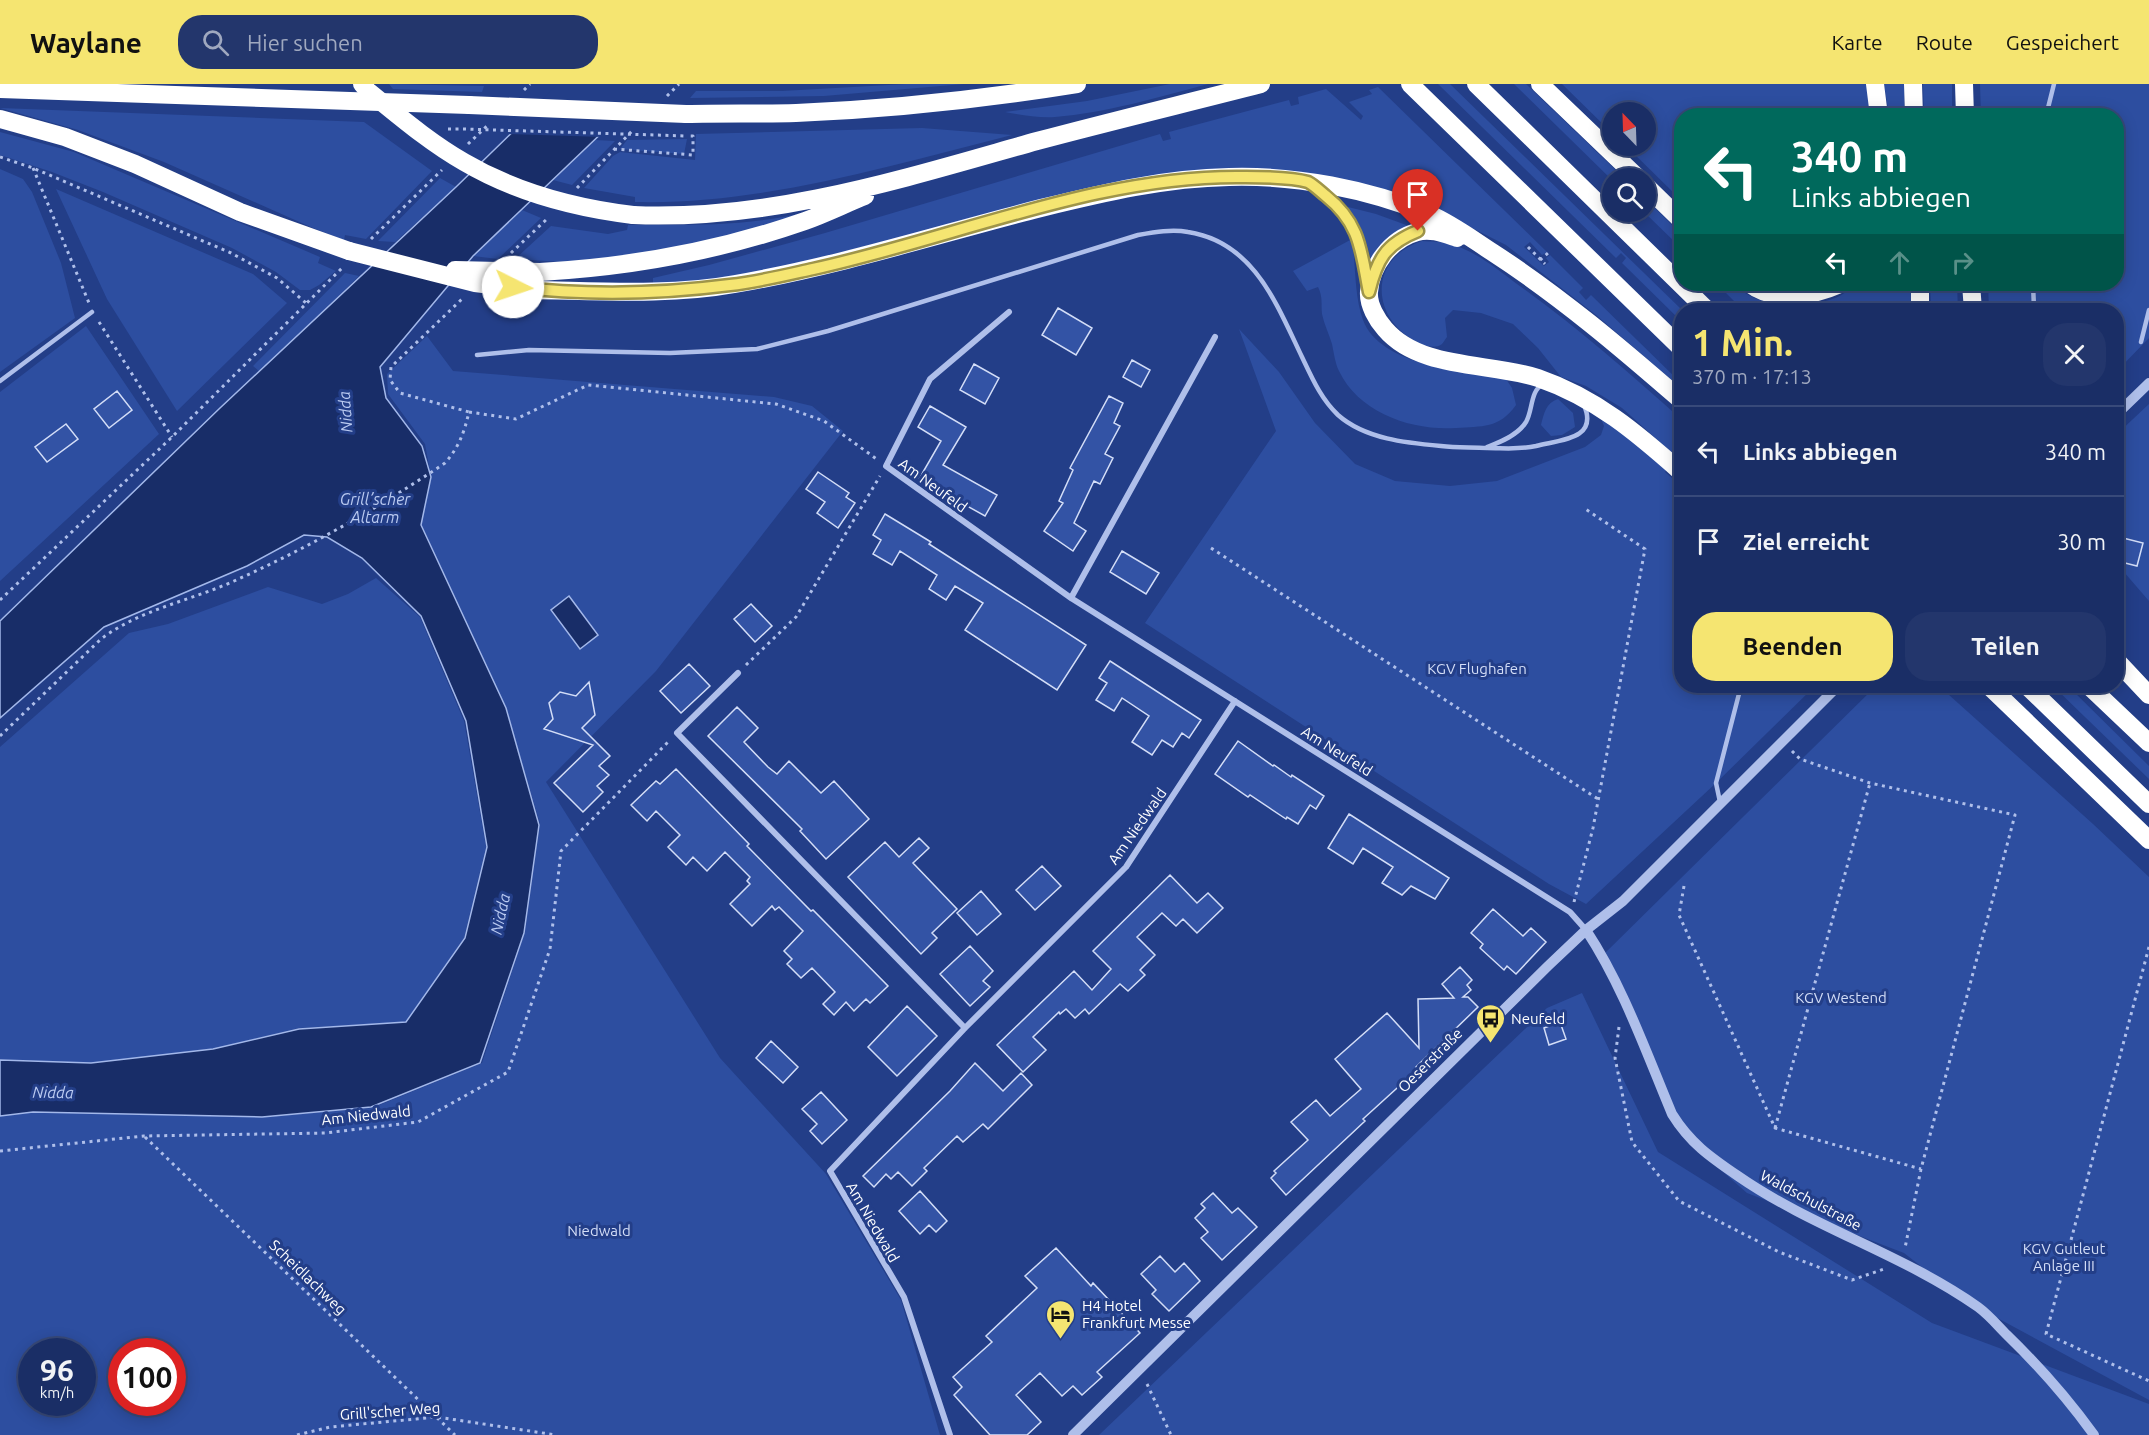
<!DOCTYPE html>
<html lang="de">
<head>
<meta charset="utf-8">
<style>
  :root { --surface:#1a2e66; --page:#23366c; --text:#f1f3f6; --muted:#9fa8bf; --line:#384a7a; --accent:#f5e571 }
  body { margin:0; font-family:Ubuntu,sans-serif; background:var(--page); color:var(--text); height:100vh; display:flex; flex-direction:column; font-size:22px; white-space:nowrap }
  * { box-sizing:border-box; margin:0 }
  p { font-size:20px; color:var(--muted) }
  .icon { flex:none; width:33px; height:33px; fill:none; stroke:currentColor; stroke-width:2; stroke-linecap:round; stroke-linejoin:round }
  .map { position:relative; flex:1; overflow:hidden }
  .panel { position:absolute; left:1674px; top:219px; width:450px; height:390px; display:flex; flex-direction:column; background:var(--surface); border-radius:24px; box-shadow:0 3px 15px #0003,0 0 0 2px var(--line) }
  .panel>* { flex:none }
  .hud { position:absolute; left:1674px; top:24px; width:450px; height:183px; border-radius:24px; box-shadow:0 3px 15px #0003,0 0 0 2px var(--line); background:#00695c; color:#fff; overflow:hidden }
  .needle { width:39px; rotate:337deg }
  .buttons { position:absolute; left:1602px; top:18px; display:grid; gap:12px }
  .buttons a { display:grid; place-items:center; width:54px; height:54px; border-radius:50%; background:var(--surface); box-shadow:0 3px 15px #0003,0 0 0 2px var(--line); font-size:30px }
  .speed { position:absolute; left:18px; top:1254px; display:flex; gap:12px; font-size:30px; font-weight:700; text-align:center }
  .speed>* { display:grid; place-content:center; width:78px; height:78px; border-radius:50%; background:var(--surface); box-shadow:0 3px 15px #0003,0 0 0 2px var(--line); line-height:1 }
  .speed small { font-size:15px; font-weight:400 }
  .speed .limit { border:9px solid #d22; background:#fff; color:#111 }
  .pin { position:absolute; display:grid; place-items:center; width:51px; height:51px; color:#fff; margin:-62px -26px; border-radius:50% 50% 50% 0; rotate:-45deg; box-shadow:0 0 6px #0007 }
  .pin .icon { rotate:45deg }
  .me { position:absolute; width:66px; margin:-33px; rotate:94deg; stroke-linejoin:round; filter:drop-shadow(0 0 4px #0008) }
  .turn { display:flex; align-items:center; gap:21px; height:126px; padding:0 18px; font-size:27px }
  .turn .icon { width:78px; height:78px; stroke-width:2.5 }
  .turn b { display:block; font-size:42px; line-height:51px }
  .lanes { display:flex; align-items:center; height:57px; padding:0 18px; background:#0003; justify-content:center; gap:30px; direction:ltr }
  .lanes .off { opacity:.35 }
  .round { display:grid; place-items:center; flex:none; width:63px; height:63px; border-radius:24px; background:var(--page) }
  .headline { display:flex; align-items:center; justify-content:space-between; height:102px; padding:0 18px }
  h1 { font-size:36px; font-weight:700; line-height:45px; color:var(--accent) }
  .primary-button { display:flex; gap:12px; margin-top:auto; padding:12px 18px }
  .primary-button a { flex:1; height:69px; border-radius:24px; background:var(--accent); color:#111; font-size:24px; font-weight:700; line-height:69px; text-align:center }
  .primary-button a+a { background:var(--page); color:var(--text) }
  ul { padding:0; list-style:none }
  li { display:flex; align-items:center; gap:18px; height:90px; padding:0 18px; border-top:2px solid var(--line) }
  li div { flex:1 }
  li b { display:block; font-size:22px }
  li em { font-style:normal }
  header { display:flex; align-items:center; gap:36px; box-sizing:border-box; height:84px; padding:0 30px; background:var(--accent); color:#111 }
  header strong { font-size:28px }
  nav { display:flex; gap:33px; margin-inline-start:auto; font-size:21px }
  .search { width:420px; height:54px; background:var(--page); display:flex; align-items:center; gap:15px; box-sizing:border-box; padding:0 21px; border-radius:24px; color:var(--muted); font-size:22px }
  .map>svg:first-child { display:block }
  .green { fill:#2d4ea0; fill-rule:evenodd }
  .water { fill:#182d68; stroke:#a3b8ea; stroke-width:1.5 }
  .pier { fill:#233e88 }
  .building { fill:#3353a5; stroke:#d3ddf7; stroke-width:1.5 }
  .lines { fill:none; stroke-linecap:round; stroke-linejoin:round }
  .path { stroke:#afbfea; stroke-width:3; stroke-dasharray:3 4.5; stroke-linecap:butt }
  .service { stroke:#afbfea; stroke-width:4.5 }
  .minor { stroke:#afbfea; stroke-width:6 }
  .tertiary { stroke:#afbfea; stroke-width:10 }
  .motorway { stroke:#fff; stroke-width:18 }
  .path-bridge { stroke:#afbfea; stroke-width:3; stroke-dasharray:3 4.5; stroke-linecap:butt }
  .motorway-bridge { stroke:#fff; stroke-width:18 }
  .route-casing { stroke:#9f9549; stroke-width:15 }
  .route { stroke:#f5e571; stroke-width:10 }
  .labels { text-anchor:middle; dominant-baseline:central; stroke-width:6; stroke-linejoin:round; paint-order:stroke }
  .street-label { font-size:15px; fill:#fff; stroke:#233e88 }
  .park-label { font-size:15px; fill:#d3ddf7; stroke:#233e88 }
  .poi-label { font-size:15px; fill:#fff; stroke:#233e88; text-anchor:start }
  .water-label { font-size:16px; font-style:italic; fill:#bacaf1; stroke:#233e88 }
</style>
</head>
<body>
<header>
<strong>Waylane</strong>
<div class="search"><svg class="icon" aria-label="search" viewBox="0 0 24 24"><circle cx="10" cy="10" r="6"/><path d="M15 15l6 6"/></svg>Hier suchen</div>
<nav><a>Karte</a><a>Route</a><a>Gespeichert</a></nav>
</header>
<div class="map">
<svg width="2149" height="1351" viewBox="0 0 2149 1351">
  <rect width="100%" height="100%" fill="#233e88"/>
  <path class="green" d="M389,0L484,2L482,8L393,5Z
    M906,0H964L824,12L690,14L696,7H782Z
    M1170,0H1208C1160,13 1105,29 1055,33C1038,34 1021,31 1005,28L1087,17Z
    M1438,0H1450L1682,226L1681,237L1622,179L1626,174L1621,169L1616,174Z
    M1514,0H1526L1624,94H1612V96Z
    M1562,0H1867L1871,31L1682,32L1681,116L1626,62H1646V28H1612V49Z
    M1884,0H1904V31H1889Z
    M1923,0H1952V31H1924Z
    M1980,0H2149V254L2117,287L2116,226H1989L1988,200H2116V32L1981,31Z
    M1378,3L1547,168L1542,171L1530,158L1524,163L1544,182L1549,178L1546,174L1550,171L1583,204L1579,208L1586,216L1591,211L1681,299V304L1596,231L1506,161L1432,124L1288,87L977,134L751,191L653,201V194L709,181L825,149L1160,50L1163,57L1171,55L1169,48L1289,16L1291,22L1299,20L1298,13L1326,5L1361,36L1363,32L1349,18L1372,10L1369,6Z
    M0,24L364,38L432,87L366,155L345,151L344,156L313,144L164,78L78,46Z
    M922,44L1012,51C888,82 763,121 635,118V113L584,104L613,72L620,68L695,76L696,50Z
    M0,48L74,68L320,173L318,179L336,187L319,201L310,206H300L276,188L232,164L103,108L52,88L0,71Z
    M687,55L684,70L620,65L627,56Z
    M595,56L615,57L572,101L553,96Z
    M0,85L23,95L32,108L61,179L75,234L0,288Z
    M440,94L456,103L395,158L378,157Z
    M56,105L253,190L287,219L177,327L107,215Z
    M1646,115L1681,150V164L1644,128H1646Z
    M1344,122L1376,130L1409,142L1371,177C1366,151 1360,143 1344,122Z
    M522,126L541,134L498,175L473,172Z
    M810,127L811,130L644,174L562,178L515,175L551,142L608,150L627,146L628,141C688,141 751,143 810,127Z
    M1352,155C1356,181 1354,211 1363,236C1380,282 1465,288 1506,295L1512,304L1516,321C1499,345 1482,342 1456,344C1412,347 1359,329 1339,287C1335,279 1334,269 1332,260C1329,250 1324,240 1322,230C1321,219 1323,213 1318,203L1307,207L1293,187Z
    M1422,157C1431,158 1441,157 1450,160C1474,166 1497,185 1517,200C1575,241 1628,288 1681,335V377L1622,324L1586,302L1561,293L1538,264L1513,240L1481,229L1453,226L1445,234L1447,253C1445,255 1444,258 1442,260C1437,264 1430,263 1424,261C1372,241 1364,176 1422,157Z
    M345,189L359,192L260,288L253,282Z
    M1717,200H1733C1760,225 1801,226 1835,214C1844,211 1851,203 1859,200C1867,197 1900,200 1911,200L1912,226H1743Z
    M1930,200H1957L1958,226H1931Z
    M86,242L159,350L0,497V308Z
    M1239,245L1279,288L1315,339L1355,380L1395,397L1450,402L1497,397L1585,363L1601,351L1604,342L1602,337L1606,333L1667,385L1665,388L1681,402L1682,602H1815L1716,699L1586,820L1549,800L1145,539L1276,347Z
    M427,252L453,287L774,313L812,322L843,347L656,587L546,698L720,974L826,1090L901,1216L940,1351H0V1032L34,1028L264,1033L372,1024L482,979L525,848L540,740L506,624L421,441L431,393L425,360L388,310L387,290ZM32,1268H82V1318H32ZM122,1268H172V1318H122Z
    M1558,315L1573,329L1575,343L1562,351L1551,352L1541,341C1544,329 1546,319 1558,315Z
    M2149,320V517L2117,480L2116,351Z
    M376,494L420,533L464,637L486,763L464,854L406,938L299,944L213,965L91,979L0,976V663L129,549L168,540L268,503L322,520L348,510Z
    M1876,602H1939L2093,740L2149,793V1316L1964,1216L1904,1169L1747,1109L1689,1058L1603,871Z
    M2053,602H2068L2149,682V695Z
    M1582,909L1658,1068L1932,1239L2149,1320V1351H1099L1547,924Z"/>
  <path class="water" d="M562,0H653L473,172L380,283L386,314L422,362L431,393L421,441L506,624L539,741L524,849L480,979L371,1023L262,1033L33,1028L0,1032V976L91,979L213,965L299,945L406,938L465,854L487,763L466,637L421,532L362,474L327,453L304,451L247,482L104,543L0,634V537L220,324L456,103Z
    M569,512L598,551L580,565L551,526Z"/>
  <path class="pier" d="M558,0H656L603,53L507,50Z"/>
  <path class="building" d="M1058,224L1092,244L1076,271L1042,251Z
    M1132,276L1150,286L1141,303L1123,293Z
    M974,280L999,294L985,320L960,306Z
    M117,307L132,326L109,344L94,325Z
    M1109,312L1123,319L1114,339L1120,342L1105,370L1113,374L1100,400L1094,397L1074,439L1086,447L1073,467L1044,447L1063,419L1059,417L1073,386L1070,384Z
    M930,322L966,343L943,381L997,411L985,432L919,395L941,357L918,343Z
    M66,340L78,355L47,378L35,363Z
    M818,388L849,409L846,413L855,419L838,444L817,429L825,418L806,405Z
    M885,430L931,458L929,460L1086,561L1057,606L965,546L983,519L955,502L946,516L929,505L937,491L900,467L892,481L873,470L881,456L873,451Z
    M2123,454L2143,459L2137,482L2117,477Z
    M1122,467L1159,489L1146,510L1110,488Z
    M751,520L772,542L755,558L734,535Z
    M1110,577L1201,636L1189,654L1182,649L1173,663L1162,656L1152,671L1132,658L1149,632L1122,614L1114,627L1096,616L1107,599L1099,594Z
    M689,580L710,602L681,629L660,607Z
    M589,598L595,631L582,644L610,672L599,682L609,691L597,702L603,708L583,728L554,699L593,661L544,645L553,635L549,619L560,608L576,612Z
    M737,623L758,644L744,658L768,683L777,690L789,677L821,709L834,697L869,735L826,775L800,747L802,745L708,652Z
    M1238,657L1273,682L1274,681L1291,693L1292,691L1324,712L1316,725L1310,721L1298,740L1287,733L1286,735L1250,711L1248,713L1215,690Z
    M676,685L749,760L747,762L811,827L813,826L888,902L870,919L866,915L854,927L846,918L834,931L823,920L835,908L812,884L801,894L787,880L792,875L784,867L803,847L779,823L775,826L772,822L752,842L730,820L750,800L747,797L750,793L725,768L707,787L693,773L686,781L668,763L680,751L656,727L647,737L631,721L656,697L660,700Z
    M1349,730L1449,794L1435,815L1411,802L1402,811L1382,799L1393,783L1363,764L1353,780L1328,764Z
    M919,754L929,764L913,779L957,825L932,849L937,854L921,870L848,793L885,758L899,773Z
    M1042,782L1061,802L1035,826L1016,806Z
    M1170,791L1197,819L1208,809L1223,824L1197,849L1183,835L1176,842L1162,829L1137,853L1155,871L1140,886L1145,891L1128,907L1120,900L1089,930L1085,925L1075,934L1066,925L1060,930L1059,928L1033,953L1046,966L1023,988L997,961L1074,887L1092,906L1111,885L1093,867Z
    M981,807L1001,830L977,851L957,829Z
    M1493,825L1523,852L1531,844L1546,858L1516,890L1507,882L1504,886L1480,864L1483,860L1471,849Z
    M970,862L993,887L983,897L990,903L970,922L940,890Z
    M1460,883L1472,896L1467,901L1471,906L1463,913H1468L1478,923L1416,983L1418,985L1363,1035L1365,1037L1286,1111L1271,1094L1276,1089L1274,1087L1308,1056L1291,1038L1316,1016L1330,1032L1361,1005L1335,975L1387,929L1419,964L1418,915L1454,914L1442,900Z
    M907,922L937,952L897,992L868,963Z
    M1560,938L1566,955L1549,961L1544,944Z
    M771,957L798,983L783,999L756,974Z
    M975,979L1003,1007L1021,989L1032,1001L988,1045L983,1040L963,1058L957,1052L924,1084L927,1087L912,1102L898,1088L891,1095L886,1090L874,1103L863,1092L950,1007Z
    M821,1008L847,1036L822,1060L810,1047L817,1040L802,1025Z
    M920,1107L947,1137L936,1148L929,1141L920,1150L899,1127Z
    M1213,1109L1232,1129L1238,1124L1257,1143L1222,1176L1201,1154L1208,1148L1195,1134L1205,1124L1201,1120Z
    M1056,1164L1091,1202L1093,1199L1140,1249L1097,1288L1102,1293L1082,1311L1073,1302L1062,1312L1040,1289L1016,1311L1041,1338L1027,1351H990L954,1311L962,1303L953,1293L992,1258L986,1252L1037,1204L1025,1192Z
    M1160,1172L1175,1188L1184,1179L1200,1197L1169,1227L1152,1210L1156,1206L1141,1190Z"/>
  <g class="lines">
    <path class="path" d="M524,6L530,0
      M667,12L679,0
      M448,45H463
      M468,60L489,40
      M614,65L693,71V52H687
      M0,73L33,84L231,169L277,194L306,219
      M33,84L89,219
      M577,104L633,46
      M371,155L442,86
      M1528,163L1545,180
      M511,169L549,133
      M1540,176L1548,169
      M99,238L172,353
      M469,328L516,335L588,301L776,320L824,337L878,376
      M1211,464L1598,715
      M0,516L172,353L343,183
      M746,581L796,533L880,392
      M0,652L101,555C141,525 190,517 234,497C308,464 378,424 445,379C459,363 464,349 469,328L400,309L390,296L391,283L462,215
      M1792,667L1800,675L1870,699L2015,731L1921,1085L1905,1164
      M1684,802L1679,831L1775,1044L1921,1085
      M1574,818L1593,744L1645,465L1584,424
      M2149,863L2046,1250L2149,1297
      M1619,943L1615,974L1632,1058L1679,1117L1779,1168L1852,1196L1884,1185
      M1775,1044L1870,699
      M145,1053L455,1351
      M0,1067L144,1052L325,1049L418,1038L508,988L550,865L561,767L670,656
      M1147,1300L1171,1351
      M297,1351L330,1343L437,1333L556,1351"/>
    <path class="service" d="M2046,32L2054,0
      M1318,106C1355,135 1357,146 1366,192
      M2033,200L2034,224
      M2141,258L2149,226
      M477,271L529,266L670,269L757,265L828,247L1138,151C1155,148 1172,145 1188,148C1254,158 1277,221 1302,273C1312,294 1321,315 1338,331C1365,355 1407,359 1441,362C1457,364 1471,363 1487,364C1504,364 1519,366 1536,362C1559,356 1599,356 1584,321
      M0,297L92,228
      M1487,363C1501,358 1518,351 1526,338C1533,326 1530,307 1543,300
      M1720,718L1716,699L1741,602"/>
    <path class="minor" d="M1009,228L930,295L886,382L1071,514L1570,828L1586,846
      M1071,514L1215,253
      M738,589L677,649L965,944
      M950,1351L904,1213L830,1087L965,944L1126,783L1235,617"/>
    <path class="tertiary" d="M2116,331L2149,299
      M1586,846C1623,902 1646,968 1672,1030C1690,1059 1710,1073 1738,1092C1813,1144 1903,1170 1978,1223C1989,1231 1998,1242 2007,1251C2039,1282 2068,1315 2094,1351
      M1073,1351L1548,882L1586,846L1623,817L1838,602"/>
    <path class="motorway" d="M1410,0L1682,265
      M1476,0L1707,226
      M1540,0L1638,94
      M1875,0L1879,32
      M1913,0L1914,32
      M1964,0L1965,32
      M0,5L469,21
      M686,30C723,29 759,30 796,29C890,25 984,15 1077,0
      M0,35L65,53L135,80L240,128L349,167
      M1646,102L1682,137
      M633,131C772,137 905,94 1037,57C1112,37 1187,19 1261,0
      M1457,154C1445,150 1431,144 1417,148C1391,155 1371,181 1369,208C1368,221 1377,236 1385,245C1420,286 1489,278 1538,294C1596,314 1637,349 1682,389
      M540,188C630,183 719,167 805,137C825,130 845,120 865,112
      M1750,200C1775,219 1813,212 1840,200
      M1920,200V226
      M1971,200L1973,226
      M531,206C599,207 669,212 735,200C839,182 939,150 1041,124C1103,109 1165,94 1229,93C1296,91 1367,105 1429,130C1452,140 1472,155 1492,168C1560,212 1621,264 1682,317
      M2116,576L2149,611
      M1989,602L2149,756
      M2027,602L2149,720
      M2089,602L2149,659"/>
    <path class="path-bridge" d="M463,45L687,52"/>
    <path class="motorway-bridge" d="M362,0L368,7C399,32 429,58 464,78C515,108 575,124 633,131
      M469,21L686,30
      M349,167L475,199L531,206
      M455,186L540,188"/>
  </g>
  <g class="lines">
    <defs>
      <path id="route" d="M513,203C583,211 660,210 730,201C758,198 786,191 813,185C955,154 1100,90 1246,93C1264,93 1291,93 1308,98C1314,101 1321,108 1326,112C1361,140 1361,168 1369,208C1377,176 1385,160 1418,147"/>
    </defs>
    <use href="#route" class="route-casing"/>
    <use href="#route" class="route"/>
  </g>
  <defs>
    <symbol id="bus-pin" viewBox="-11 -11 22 30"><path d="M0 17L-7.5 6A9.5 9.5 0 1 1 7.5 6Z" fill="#f5e571" stroke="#233e88"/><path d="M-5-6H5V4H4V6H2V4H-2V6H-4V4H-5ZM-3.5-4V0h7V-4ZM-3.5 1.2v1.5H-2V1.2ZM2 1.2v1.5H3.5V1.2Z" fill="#111"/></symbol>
    <symbol id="hotel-pin" viewBox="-11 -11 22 30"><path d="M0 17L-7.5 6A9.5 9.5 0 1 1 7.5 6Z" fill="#f5e571" stroke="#233e88"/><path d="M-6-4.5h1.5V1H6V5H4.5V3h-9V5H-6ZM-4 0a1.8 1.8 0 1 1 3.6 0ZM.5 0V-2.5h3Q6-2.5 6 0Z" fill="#111"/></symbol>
  </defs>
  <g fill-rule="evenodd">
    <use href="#bus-pin" x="1474" y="918" width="33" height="45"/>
    <use href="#hotel-pin" x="1044" y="1214" width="33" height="45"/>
  </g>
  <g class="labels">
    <g class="street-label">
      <text transform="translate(933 401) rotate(36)">Am Neufeld</text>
      <text transform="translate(1337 667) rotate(32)">Am Neufeld</text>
      <text transform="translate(1137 742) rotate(-55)">Am Niedwald</text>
      <text transform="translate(1430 976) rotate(-45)">Oeserstraße</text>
      <text transform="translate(366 1031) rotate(-6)">Am Niedwald</text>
      <text transform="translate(1811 1116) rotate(28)">Waldschulstraße</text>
      <text transform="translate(873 1138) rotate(60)">Am Niedwald</text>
      <text transform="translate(308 1193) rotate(44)">Scheidlachweg</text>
      <text transform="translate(390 1327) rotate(-4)">Grill'scher Weg</text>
    </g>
    <g class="park-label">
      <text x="1477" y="584">KGV Flughafen</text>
      <text x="1841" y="913">KGV Westend</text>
      <text x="599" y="1146">Niedwald</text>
      <text x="2064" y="1164">KGV Gutleut<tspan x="2064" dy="17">Anlage III</tspan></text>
    </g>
    <g class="poi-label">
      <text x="1511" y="934">Neufeld</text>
      <text x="1082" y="1221">H4 Hotel<tspan x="1082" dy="17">Frankfurt Messe</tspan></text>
    </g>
    <g class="water-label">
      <text transform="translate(345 328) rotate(-94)">Nidda</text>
      <text x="375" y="415">Grill’scher<tspan x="375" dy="18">Altarm</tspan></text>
      <text transform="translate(500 830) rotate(-77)">Nidda</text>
      <text transform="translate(53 1008) rotate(1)">Nidda</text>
    </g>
  </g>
</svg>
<div class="buttons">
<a><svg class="needle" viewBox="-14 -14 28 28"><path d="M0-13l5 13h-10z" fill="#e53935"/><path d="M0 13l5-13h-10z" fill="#9fa8bf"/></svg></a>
<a><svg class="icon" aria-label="search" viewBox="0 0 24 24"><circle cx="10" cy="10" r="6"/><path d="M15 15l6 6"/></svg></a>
</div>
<div class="speed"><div>96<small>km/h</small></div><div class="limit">100</div></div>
<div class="pin" style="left:1418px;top:147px;background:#d93025"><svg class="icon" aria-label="arrive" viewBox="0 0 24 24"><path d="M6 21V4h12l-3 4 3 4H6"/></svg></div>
<svg class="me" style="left:513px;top:203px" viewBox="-20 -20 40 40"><circle r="19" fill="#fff"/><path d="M0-13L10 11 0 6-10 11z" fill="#f5e571"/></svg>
<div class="hud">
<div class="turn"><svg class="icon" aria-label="left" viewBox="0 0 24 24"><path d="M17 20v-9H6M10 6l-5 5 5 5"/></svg><div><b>340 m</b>Links abbiegen</div></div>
<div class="lanes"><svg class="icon" aria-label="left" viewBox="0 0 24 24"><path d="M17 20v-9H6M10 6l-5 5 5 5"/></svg><svg class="icon off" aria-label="ahead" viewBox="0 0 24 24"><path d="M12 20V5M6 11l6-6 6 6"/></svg><svg class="icon off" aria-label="right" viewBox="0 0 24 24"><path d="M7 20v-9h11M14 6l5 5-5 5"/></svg></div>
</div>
<section class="panel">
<div class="headline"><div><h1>1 Min.</h1><p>370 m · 17:13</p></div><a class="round"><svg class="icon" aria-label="close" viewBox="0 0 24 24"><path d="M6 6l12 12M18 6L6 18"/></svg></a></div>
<ul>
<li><svg class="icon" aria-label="left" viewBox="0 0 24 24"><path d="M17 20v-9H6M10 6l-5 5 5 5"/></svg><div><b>Links abbiegen</b></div><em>340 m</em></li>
<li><svg class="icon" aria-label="arrive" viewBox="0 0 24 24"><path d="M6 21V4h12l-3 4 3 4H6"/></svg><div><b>Ziel erreicht</b></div><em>30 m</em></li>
</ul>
<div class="primary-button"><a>Beenden</a><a>Teilen</a></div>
</section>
</div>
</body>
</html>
